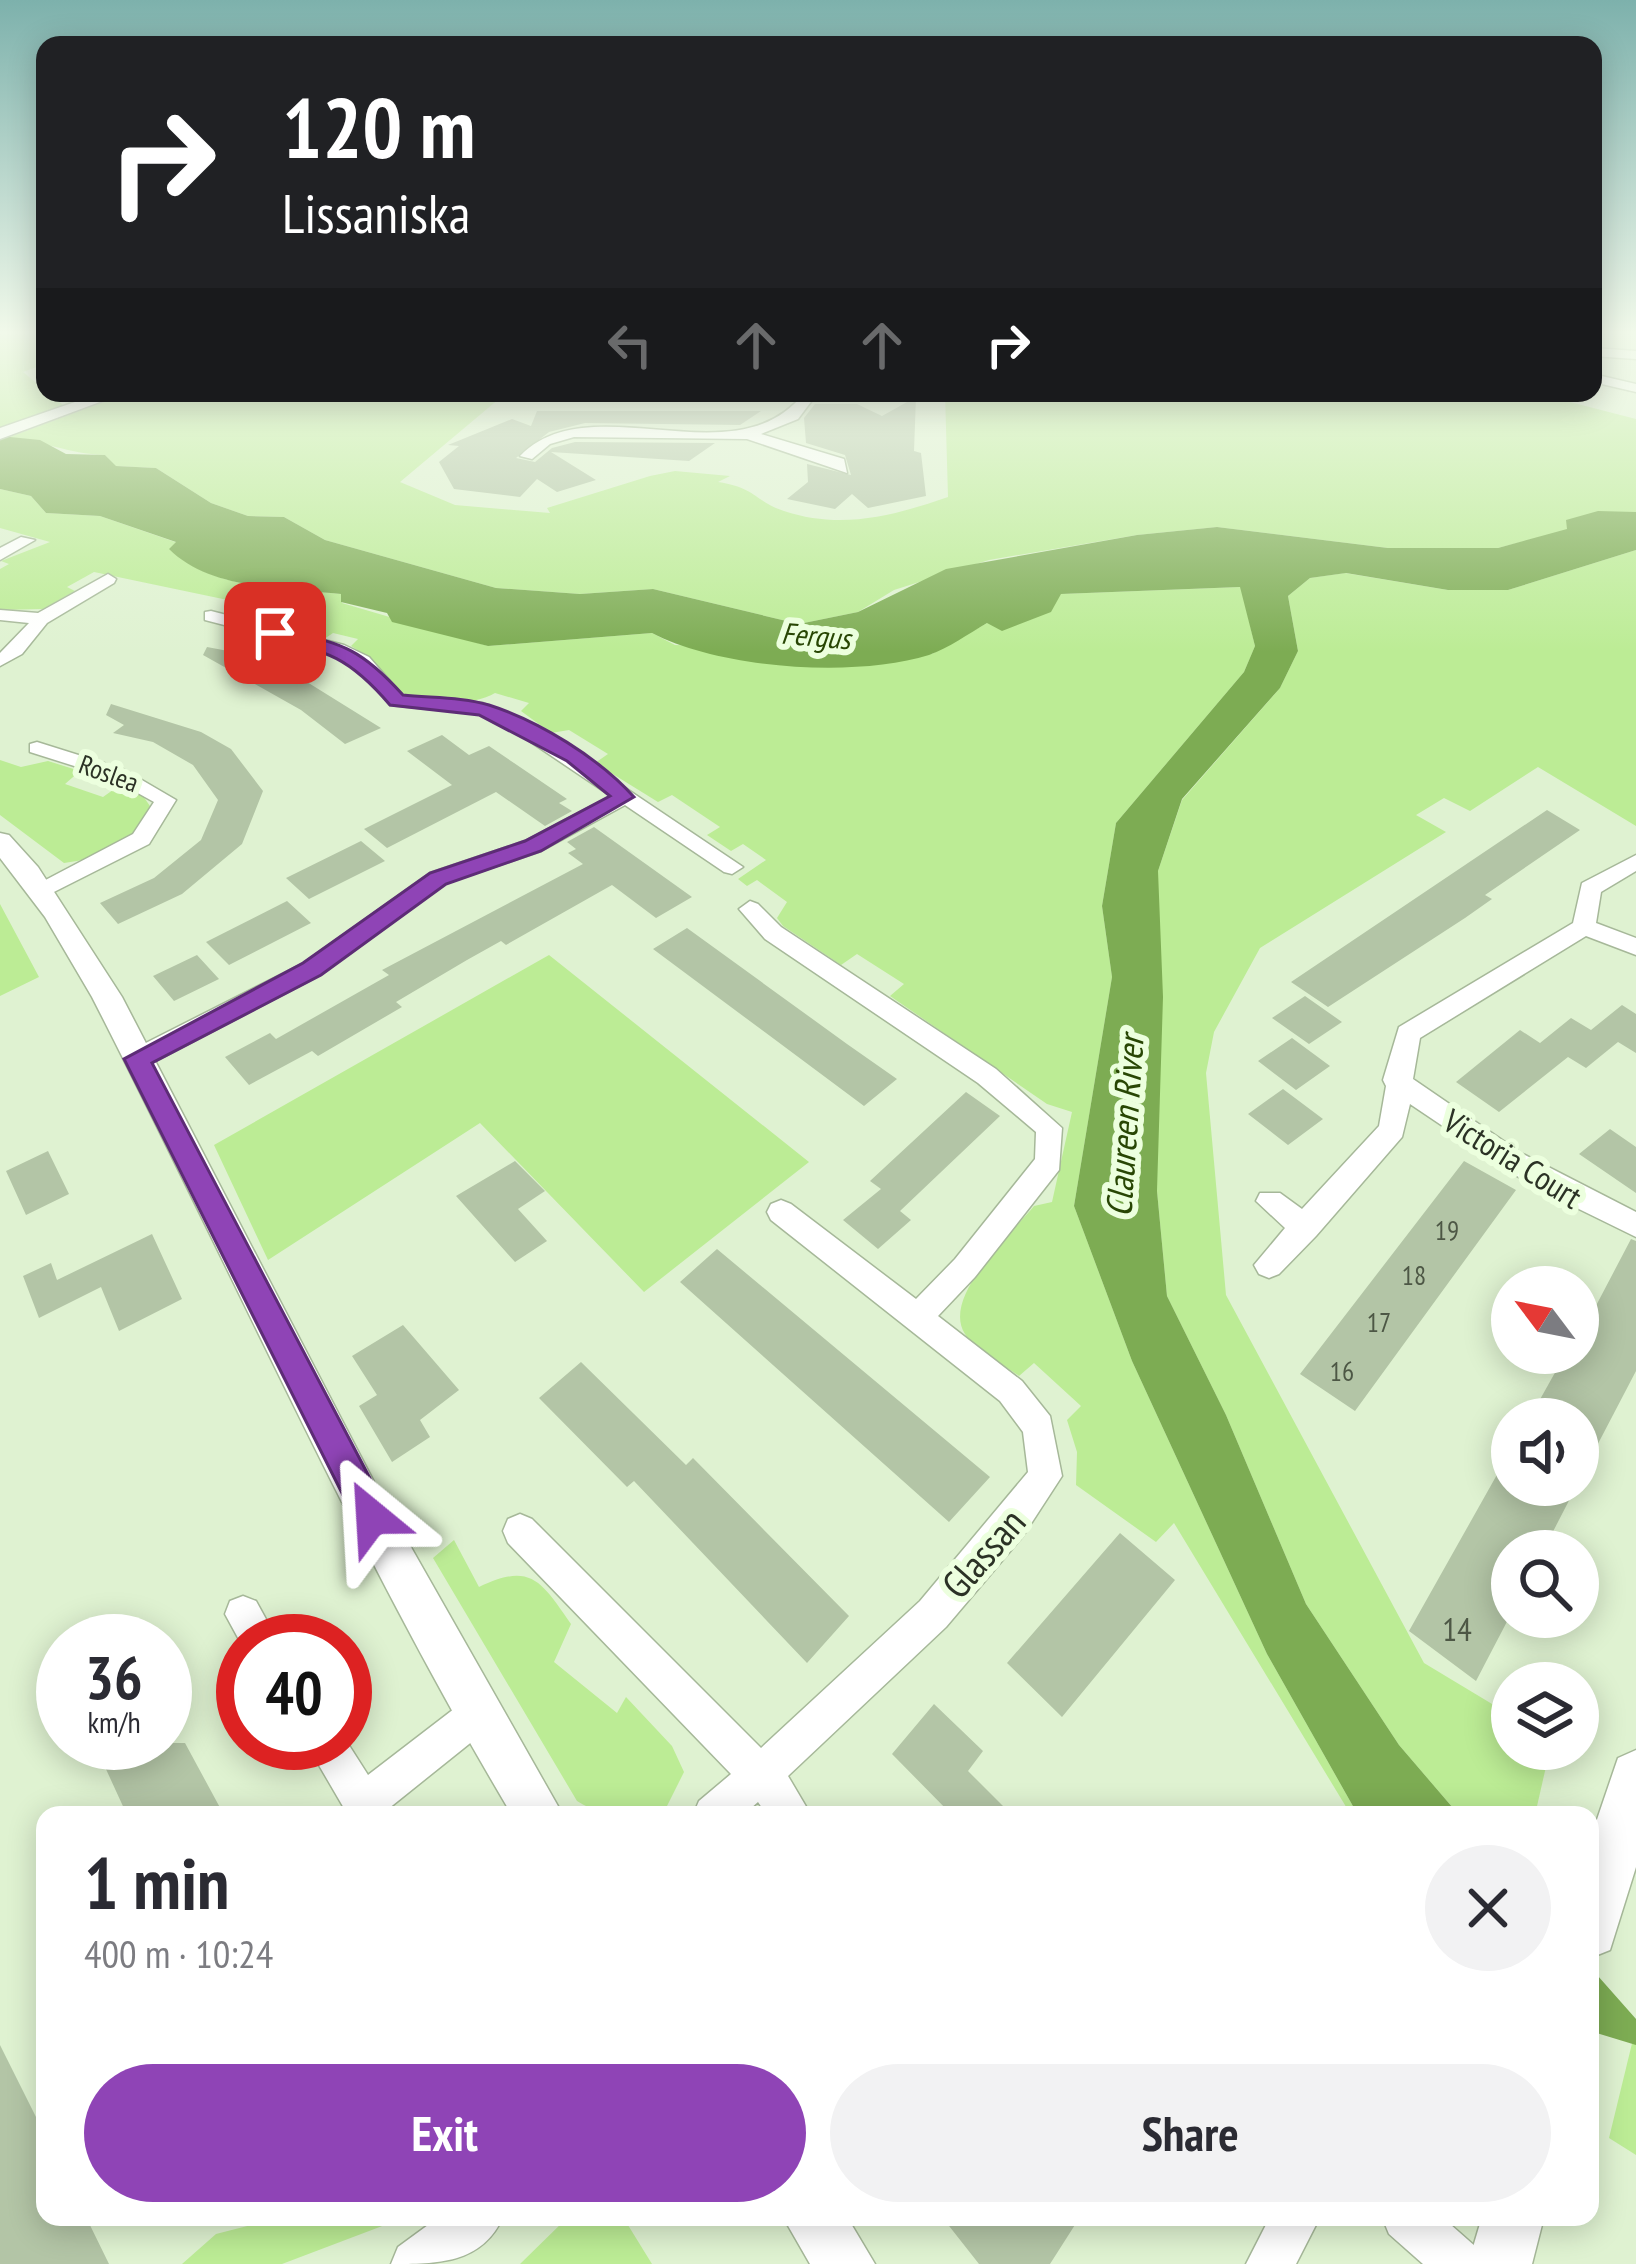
<!DOCTYPE html>
<html lang="en">
<head>
<meta charset="utf-8">
<style>
  :root { --surface:#fff; --page:#f2f2f3; --text:#2b2b33; --muted:#7c7c81; --accent:#8f44b6 }
  body { margin:0; font-family:"PT Sans Narrow",sans-serif; background:var(--page); color:var(--text); height:100vh; display:flex; flex-direction:column; font-size:45px; white-space:nowrap }
  * { box-sizing:border-box; margin:0 }
  p { font-size:39px; color:var(--muted) }
  .icon { flex:none; width:66px; height:66px; fill:none; stroke:currentColor; stroke-width:2; stroke-linecap:round; stroke-linejoin:round }
  .map { position:relative; flex:1; overflow:hidden }
  .details { position:absolute; left:36px; top:1806px; width:1563px; height:420px; display:flex; flex-direction:column; background:var(--surface); border-radius:24px; box-shadow:0 6px 30px #0003 }
  .details>* { flex:none }
  .banner { position:absolute; left:36px; top:36px; width:1566px; height:366px; border-radius:24px; box-shadow:0 6px 30px #0003; background:#202124; color:#fff; overflow:hidden }
  .needle { width:78px; rotate:302deg }
  .buttons { position:absolute; left:1491px; top:1266px; display:grid; gap:24px }
  .buttons a { display:grid; place-items:center; width:108px; height:108px; border-radius:50%; background:var(--surface); box-shadow:0 6px 30px #0003; font-size:60px }
  .speed { position:absolute; left:36px; top:1614px; display:flex; gap:24px; font-size:60px; font-weight:700; text-align:center }
  .speed>* { display:grid; place-content:center; width:156px; height:156px; border-radius:50%; background:var(--surface); box-shadow:0 6px 30px #0003; line-height:1 }
  .speed small { font-size:30px; font-weight:400 }
  .speed .limit { border:18px solid #d22; background:#fff; color:#111 }
  .pin { position:absolute; display:grid; place-items:center; width:102px; height:102px; color:#fff; margin:-51px; border-radius:24px; box-shadow:0 6px 18px #0006 }
  .me { position:absolute; width:132px; margin:-66px; rotate:333deg; stroke-linejoin:round; filter:drop-shadow(0 0 9px #0008) }
  .turn { display:flex; align-items:center; gap:42px; height:252px; padding:0 48px; font-size:54px }
  .turn .icon { width:156px; height:156px; stroke-width:2.5 }
  .turn b { display:block; font-size:84px; line-height:102px }
  .lanes { display:flex; align-items:center; height:114px; padding:0 48px; background:#0003; justify-content:center; gap:60px; direction:ltr }
  .lanes .off { opacity:.35 }
  .round { display:grid; place-items:center; flex:none; width:126px; height:126px; border-radius:63px; background:var(--page) }
  .overview { display:flex; align-items:center; justify-content:space-between; height:204px; padding:0 48px }
  h1 { font-size:72px; font-weight:700; line-height:90px }
  .cta { display:flex; gap:24px; margin-top:auto; padding:24px 48px }
  .cta a { flex:1; height:138px; border-radius:72px; background:var(--accent); color:#fff; font-size:48px; font-weight:700; line-height:138px; text-align:center }
  .cta a+a { background:var(--page); color:var(--text) }
  .map>svg:first-child { display:block }
  .green { fill:#bcec95 }
  .water { fill:#7dac53 }
  .building { fill:#b3c5a6 }
  .lines { fill:none; stroke-linecap:round; stroke-linejoin:round }
  .minor-casing { stroke:#a6b899; stroke-width:3 }
  .tertiary-casing { stroke:#a6b899; stroke-width:3 }
  .secondary-casing { stroke:#a6b899; stroke-width:3 }
  .minor { fill:#fff; fill-rule:evenodd }
  .tertiary { fill:#fff; fill-rule:evenodd }
  .secondary { fill:#fff; fill-rule:evenodd }
  .route { fill:#8f44b6; stroke:#5d2c76; stroke-width:3 }
  .labels { text-anchor:middle; dominant-baseline:central; stroke-width:12; stroke-linejoin:round; paint-order:stroke }
  .far-street-label { font-size:27px; fill:#2b3225; stroke:#ecffde }
  .number-label { font-size:27px; fill:#4d5745 }
  .far-water-label { font-size:30px; font-style:italic; fill:#284604; stroke:#ecffde }
  .street-label { font-size:33px; fill:#2b3225; stroke:#ecffde }
  .near-number-label { font-size:33px; fill:#4d5745 }
  .water-label { font-size:36px; font-style:italic; fill:#284604; stroke:#ecffde }
  .near-street-label { font-size:39px; fill:#2b3225; stroke:#ecffde }
</style>
</head>
<body>
<div class="map">
<svg width="1636" height="2264" viewBox="0 0 1636 2264">
  <rect width="100%" height="100%" fill="#dff2d1"/>
  <path class="green" d="M0,335H45V364L23,372L63,405L0,431Z
    M128,393L190,399L244,393H506L400,482L455,505L550,513L547,508L650,476L675,471L730,476L718,482C757,488 754,501 784,511C841,530 893,516 948,497L945,393H1535L1636,419V512L1498,548H1388L1217,527L1137,535L989,560L894,590L858,612L799,624L653,589L580,594L496,588L325,540L284,517L248,516L211,503L156,468L115,466L105,455C67,454 44,440 7,438Z
    M0,489L31,496L46,513L100,516L178,543L170,549C211,590 286,588 341,594L342,603L488,646L652,633L675,645L932,654L987,623L1061,594L1241,587L1255,646L1244,672L1116,823L1102,906L1112,977L1074,1206L1132,1361L1267,1654L1358,1815H1351L1174,1523L1156,1542L1076,1485L1077,1452L1067,1420L1081,1406L1034,1363L1019,1376C1003,1364 975,1350 965,1334C941,1297 1011,1234 1034,1206L1052,1202L1072,1112L1047,1104L890,996L904,984L857,954L841,965L783,926L777,918L787,902L757,880L747,886L738,879L766,860L743,844L731,851L707,835L720,827L672,795L658,802L595,763L608,754L569,730L551,733L521,711L529,703L495,693C475,706 421,707 400,693C380,680 375,660 351,646L358,639L333,633L324,639L237,617L242,603L94,572L67,587L75,591L43,609L0,610V569L9,564L1,561L50,542L0,528Z
    M1636,550V826L1538,767L1470,811L1444,798L1416,815L1446,832L1260,948L1214,1032L1206,1073L1226,1295L1424,1663L1512,1716V1749H1550L1535,1815H1459L1399,1745L1306,1604L1226,1415L1167,1296L1157,1191L1158,871L1182,800L1280,688L1298,651L1288,596L1310,578L1345,573L1448,590H1508Z
    M0,760L21,767L48,761L80,771L65,784L103,797L120,785L141,793L152,809C140,844 98,859 64,863L0,815Z
    M0,904L39,977L0,996Z
    M549,955L809,1162L644,1292L480,1123L268,1260L214,1145Z
    M454,1540L479,1587C531,1562 541,1581 571,1624L554,1662L617,1713L626,1697L672,1746L684,1772L667,1806C635,1820 606,1819 577,1801L433,1558Z
    M1636,2027V2155L1609,2138Z
    M282,2217H406L282,2264H182L216,2234Z
    M568,2217H623L652,2264H520Z"/>
  <path class="water" d="M0,436L40,440L66,454L105,455L116,466L156,468L211,503L248,516L284,517L325,540L496,588L580,594L653,589L799,624L858,612L946,569L1137,535L1217,527L1388,548H1498L1567,529L1566,520L1598,511L1636,512V550L1508,590H1448L1346,573L1310,578L1288,596L1298,651L1280,688L1182,799L1158,871L1163,997L1157,1191L1167,1296L1226,1415L1306,1604L1399,1745L1459,1815H1358L1267,1654L1132,1361L1074,1206L1112,977L1102,906L1116,823L1244,672L1255,646L1240,587L1061,594L1051,612L1002,631L987,623C968,634 949,648 929,655C855,678 721,669 652,633L488,646L392,622L387,613L341,602V594C285,588 210,590 169,549L176,542L100,516L46,513L31,496L0,489Z
    M1590,1967L1636,2019V2045L1590,2031Z"/>
  <path class="building" d="M916,397L914,451L921,453L926,496L868,508L852,494L835,509L787,499L808,482L807,464L851,475L845,455L806,443L804,418L815,404H857L882,416Z
    M537,411H761L740,425L585,423L549,432L516,458L535,462L552,448L575,442L715,443L689,461L551,452L596,480L557,492L537,479L520,497L454,489L439,462L459,446L448,445L512,419L531,426Z
    M207,647L270,659L381,728L345,744L301,710L203,655Z
    M111,704L201,732L231,749L263,791L242,844L182,894L118,924L100,903L154,878L201,840L218,800L193,765L153,742L113,733L124,725L106,715Z
    M442,735L469,755L489,746L567,799L559,803L572,811L545,826L496,792L387,848L364,829L452,785L407,751Z
    M1547,810L1580,830L1485,895L1492,899L1465,918L1328,1007L1291,982Z
    M594,827L692,897L656,918L612,885L506,945L501,941L467,960L396,1002L402,1007L318,1056L312,1051L249,1085L225,1057L270,1033L276,1039L389,975L382,970L583,864L568,853L576,849L567,842Z
    M361,841L385,861L309,899L286,878Z
    M287,901L311,923L229,965L206,942Z
    M687,928L847,1044L897,1079L864,1106L653,949Z
    M197,955L219,979L174,1001L153,976Z
    M1305,996L1342,1022L1309,1044L1272,1018Z
    M1622,1005L1636,1014V1053L1618,1042L1586,1068L1568,1057L1499,1112L1456,1082L1520,1030L1540,1043L1571,1018L1591,1030Z
    M1292,1038L1330,1066L1296,1090L1258,1061Z
    M1283,1089L1323,1119L1288,1145L1248,1114Z
    M966,1092L1000,1116L900,1211L911,1220L878,1249L843,1220L881,1189L870,1181Z
    M1610,1129L1636,1147V1193L1579,1154Z
    M48,1151L69,1194L26,1215L6,1171Z
    M515,1161L545,1191L518,1209L547,1241L515,1262L456,1196Z
    M1464,1161L1516,1190L1355,1411L1300,1374Z
    M152,1234L182,1299L119,1331L101,1287L39,1318L23,1276L51,1263L57,1280Z
    M1631,1239L1636,1241V1371L1578,1482V1419H1529L1566,1353H1578V1340Z
    M717,1249L990,1477L949,1522L680,1282Z
    M403,1325L459,1390L420,1420L430,1437L392,1462L359,1406L377,1395L352,1356Z
    M581,1362L686,1465L693,1458L849,1616L807,1663L634,1481L627,1487L539,1398Z
    M1512,1448V1485H1577L1543,1551H1512V1612L1476,1681L1409,1631Z
    M1120,1533L1175,1580L1062,1717L1007,1663Z
    M934,1704L983,1751L968,1771L1012,1815H952L892,1754Z
    M94,1743H185L224,1815H127Z
    M0,2045L45,2135V2217H86L109,2264H0Z
    M942,2217H1080L1050,2264H979Z"/>
  <g class="lines">
    <defs>
      <path id="minor" d="M1593,348L1636,351V359L1593,356Z
        M1593,374L1636,384V392L1593,382Z
        M804,393L886,396L879,400L813,399L798,419L761,434L844,459L847,473L747,439L574,437L550,444L532,459L520,456C591,383 736,481 804,393Z
        M21,537L35,540L0,560V548Z
        M108,574L116,579L114,583L47,623L22,654L0,666V653L29,623L0,620V610L38,613Z
        M211,611L344,645L369,657L403,696L483,703L530,724L743,867L732,874L724,872L625,805L541,851L446,883L320,975L146,1066H128L124,1059L128,1052L304,963L430,873L525,841L611,796L516,732L479,714L390,705L357,665L332,653L205,620V612Z
        M37,742L123,769L176,800L149,844L44,897L36,895V885L133,834L154,802L109,777L30,752V744Z
        M1636,855V871L1601,892L1596,923L1636,938V955L1586,936L1420,1038L1413,1079L1521,1153L1636,1212V1237L1532,1186L1410,1104L1402,1137L1316,1236L1279,1274L1269,1278L1259,1274L1254,1265L1285,1228L1256,1201L1260,1193H1280L1302,1209L1379,1126L1386,1086L1383,1080L1399,1027L1573,923L1582,883Z
        M750,901L758,904L781,927L996,1069L1062,1128L1059,1170L975,1277L938,1316L1022,1381L1050,1416L1062,1476L1023,1536L946,1627L788,1776L811,1815H767L758,1802L743,1815H693L699,1801L731,1774L508,1543L503,1531L508,1519L520,1514L532,1519L761,1748L920,1601L1028,1472L1023,1432L1000,1401L771,1220L767,1212L771,1204L781,1200L791,1204L916,1299L955,1259L1035,1159L1036,1132L978,1083L765,939L739,909Z
        M243,1596L256,1601L278,1641H243V1647L225,1614L230,1601Z
        M476,1696L489,1702L495,1715L489,1728L388,1809L391,1815H348L306,1743H345V1739L368,1775L463,1702Z
        M439,2217H503C482,2264 437,2264 391,2264L398,2247Z
        M1270,2217H1320L1296,2264H1246Z
        M1382,2217H1442L1476,2247L1483,2264H1423L1389,2234Z"/>
      <path id="tertiary" d="M101,393H124L0,439V428Z
        M0,833L9,835L38,867L122,997L374,1482L563,1815H512C355,1551 232,1270 92,997L45,917L0,858Z
        M783,2217H847L875,2264H810Z"/>
      <path id="secondary" d="M1636,1750V1867L1610,1950L1590,1958V1840L1618,1758Z
        M1482,2217H1544L1532,2264H1468Z"/>
    </defs>
    <use href="#minor" class="minor-casing"/>
    <use href="#tertiary" class="tertiary-casing"/>
    <use href="#secondary" class="secondary-casing"/>
    <use href="#minor" class="minor"/>
    <use href="#tertiary" class="tertiary"/>
    <use href="#secondary" class="secondary"/>
  </g>
  <linearGradient id="sky" x2="0" y2="1"><stop stop-color="#7db1ac"/><stop offset="0.51" stop-color="#f1f9ea"/><stop offset="1" stop-color="#f1f9ea" stop-opacity="0"/></linearGradient>
  <rect width="1636" height="652" fill="url(#sky)"/>
  <path class="route" d="M275,628C340,644 357,644 403,695C430,698 463,697 489,705C539,721 599,758 634,797L541,851L446,884L321,975L152,1063L384,1505L389,1517L384,1529L372,1534L360,1529L124,1059L303,963L430,873L525,841L610,796L567,761L479,715L390,705C349,657 329,652 268,637V629Z"/>
  <g class="labels">
    <g class="far-street-label">
      <text transform="translate(109 773) rotate(20)">Roslea</text>
    </g>
    <g class="number-label">
      <text x="1447" y="1230">19</text>
      <text x="1414" y="1275">18</text>
      <text x="1379" y="1322">17</text>
      <text x="1342" y="1371">16</text>
    </g>
    <g class="far-water-label">
      <text transform="translate(816 635) rotate(5)">Fergus</text>
    </g>
    <g class="street-label">
      <text transform="translate(1513 1158) rotate(32)">Victoria Court</text>
    </g>
    <g class="near-number-label">
      <text x="1457" y="1628">14</text>
    </g>
    <g class="water-label">
      <text transform="translate(1124 1126) rotate(-86)">Claureen River</text>
    </g>
    <g class="near-street-label">
      <text transform="translate(983 1553) rotate(-49)">Glassan</text>
    </g>
  </g>
</svg>
<div class="buttons">
<a><svg class="needle" viewBox="-14 -14 28 28"><path d="M0-13l5 13h-10z" fill="#e53935"/><path d="M0 13l5-13h-10z" fill="#7c7c81"/></svg></a>
<a><svg class="icon" aria-label="sound" viewBox="0 0 24 24"><path d="M4 9h4l5-4v14l-5-4H4zM17 9q2 3 0 6"/></svg></a>
<a><svg class="icon" aria-label="search" viewBox="0 0 24 24"><circle cx="10" cy="10" r="6"/><path d="M15 15l6 6"/></svg></a>
<a><svg class="icon" aria-label="layers" viewBox="0 0 24 24"><path d="M12 4l9 5-9 5-9-5zM3 14l9 5 9-5"/></svg></a>
</div>
<div class="speed"><div>36<small>km/h</small></div><div class="limit">40</div></div>
<div class="pin" style="left:275px;top:633px;background:#d93025"><svg class="icon" aria-label="arrive" viewBox="0 0 24 24"><path d="M6 21V4h12l-3 4 3 4H6"/></svg></div>
<svg class="me" style="left:372px;top:1517px" viewBox="-20 -20 40 40"><path d="M0-17L14 15 0 8-14 15z" fill="#8f44b6" stroke="#fff" stroke-width="4"/></svg>
<div class="banner">
<div class="turn"><svg class="icon" aria-label="right" viewBox="0 0 24 24"><path d="M7 20v-9h11M14 6l5 5-5 5"/></svg><div><b>120 m</b>Lissaniska</div></div>
<div class="lanes"><svg class="icon off" aria-label="left" viewBox="0 0 24 24"><path d="M17 20v-9H6M10 6l-5 5 5 5"/></svg><svg class="icon off" aria-label="ahead" viewBox="0 0 24 24"><path d="M12 20V5M6 11l6-6 6 6"/></svg><svg class="icon off" aria-label="ahead" viewBox="0 0 24 24"><path d="M12 20V5M6 11l6-6 6 6"/></svg><svg class="icon" aria-label="right" viewBox="0 0 24 24"><path d="M7 20v-9h11M14 6l5 5-5 5"/></svg></div>
</div>
<section class="details">
<div class="overview"><div><h1>1 min</h1><p>400 m · 10:24</p></div><a class="round"><svg class="icon" aria-label="close" viewBox="0 0 24 24"><path d="M6 6l12 12M18 6L6 18"/></svg></a></div>
<div class="cta"><a>Exit</a><a>Share</a></div>
</section>
</div>
</body>
</html>
